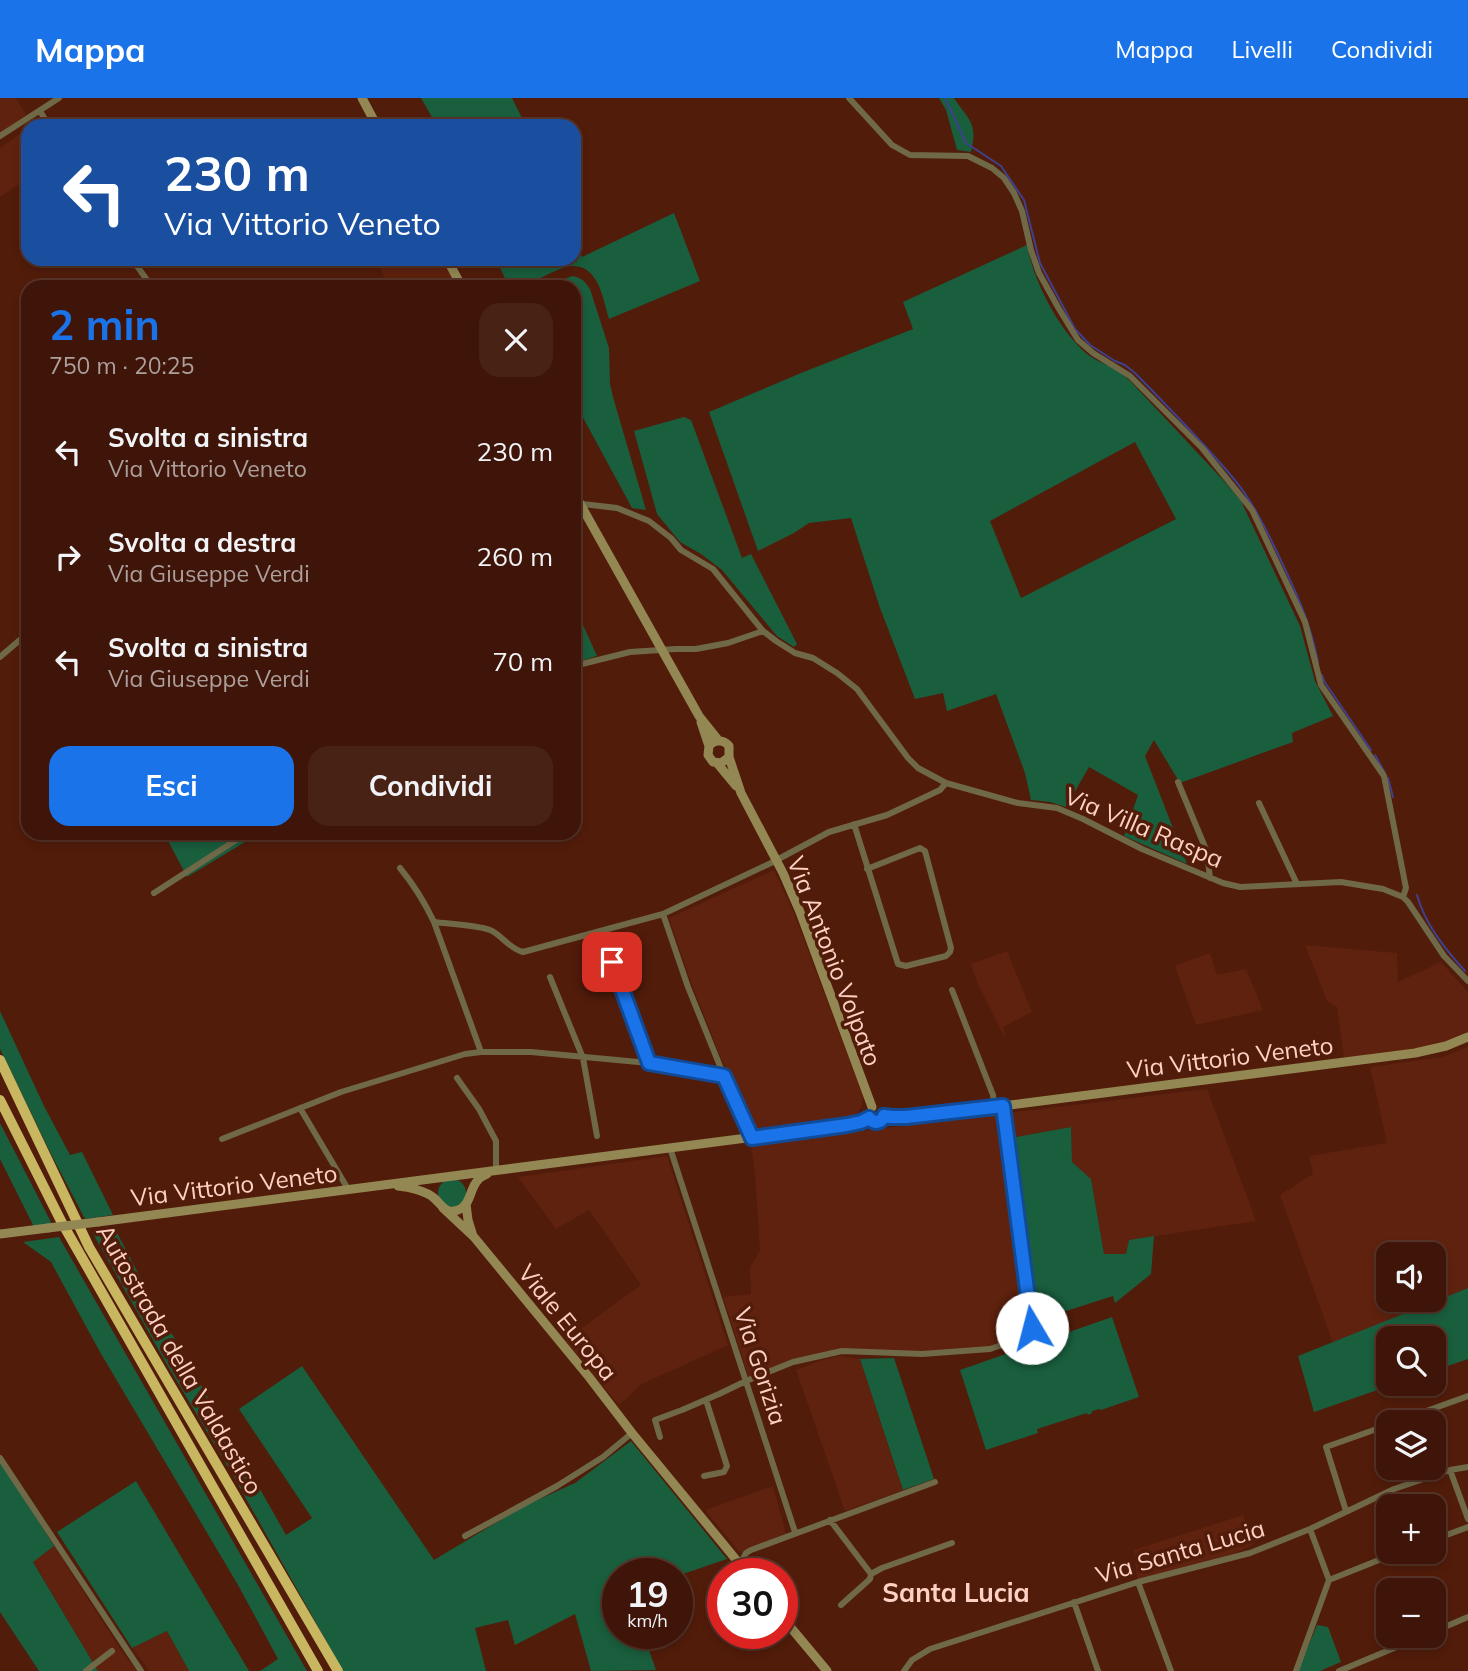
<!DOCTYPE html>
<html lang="it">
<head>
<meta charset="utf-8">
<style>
  :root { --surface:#3e1508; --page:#492216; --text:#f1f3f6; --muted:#ad9f9c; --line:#573429; --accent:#1a73e8 }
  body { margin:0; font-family:Mulish,sans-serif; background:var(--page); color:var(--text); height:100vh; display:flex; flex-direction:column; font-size:26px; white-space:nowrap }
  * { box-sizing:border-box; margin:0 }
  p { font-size:23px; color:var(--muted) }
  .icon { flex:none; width:38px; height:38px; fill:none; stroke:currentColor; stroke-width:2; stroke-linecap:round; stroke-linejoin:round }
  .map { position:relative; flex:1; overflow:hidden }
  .sheet { position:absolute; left:21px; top:182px; width:560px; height:560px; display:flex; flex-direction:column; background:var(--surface); border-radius:21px; box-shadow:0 4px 10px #0003,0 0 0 2px var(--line) }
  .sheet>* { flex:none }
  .hud { position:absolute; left:21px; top:21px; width:560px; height:147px; border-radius:21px; box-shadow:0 4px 10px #0003,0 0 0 2px var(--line); background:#1a4fa0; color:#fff; overflow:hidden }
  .buttons { position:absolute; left:1376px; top:1144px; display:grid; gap:14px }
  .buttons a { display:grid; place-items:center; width:70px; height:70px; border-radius:14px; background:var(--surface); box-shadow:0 4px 10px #0003,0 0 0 2px var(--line); font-size:35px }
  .speed { position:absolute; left:602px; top:1460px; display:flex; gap:14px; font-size:35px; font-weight:700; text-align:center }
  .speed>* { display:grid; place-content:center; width:91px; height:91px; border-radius:50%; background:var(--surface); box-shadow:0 4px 10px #0003,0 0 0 2px var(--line); line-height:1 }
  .speed small { font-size:18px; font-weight:400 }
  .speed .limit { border:10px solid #d22; background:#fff; color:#111 }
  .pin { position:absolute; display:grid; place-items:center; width:60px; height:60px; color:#fff; margin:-30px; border-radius:14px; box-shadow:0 4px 10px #0006 }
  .me { position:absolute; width:77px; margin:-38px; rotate:352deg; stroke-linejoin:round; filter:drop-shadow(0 0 5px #0008) }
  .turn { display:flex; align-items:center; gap:24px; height:147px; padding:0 28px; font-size:32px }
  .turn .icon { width:91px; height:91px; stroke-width:2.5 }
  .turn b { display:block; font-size:49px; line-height:60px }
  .round { display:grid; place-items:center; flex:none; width:74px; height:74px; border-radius:21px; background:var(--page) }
  .summary { display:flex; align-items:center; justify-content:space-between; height:119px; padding:0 28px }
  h1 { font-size:42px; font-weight:700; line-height:52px; color:var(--accent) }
  .cta { display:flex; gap:14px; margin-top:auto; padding:14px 28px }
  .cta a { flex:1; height:80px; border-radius:21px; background:var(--accent); color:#fff; font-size:28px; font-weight:700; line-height:80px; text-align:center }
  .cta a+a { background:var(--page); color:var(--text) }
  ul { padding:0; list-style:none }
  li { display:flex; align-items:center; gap:21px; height:105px; padding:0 28px }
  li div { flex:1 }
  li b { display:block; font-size:26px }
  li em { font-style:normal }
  header { display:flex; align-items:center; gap:42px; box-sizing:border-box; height:98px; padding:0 35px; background:var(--accent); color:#fff }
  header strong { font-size:33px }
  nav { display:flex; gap:38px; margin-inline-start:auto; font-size:24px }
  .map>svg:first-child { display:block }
  .built { fill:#5f220e; fill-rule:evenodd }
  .green { fill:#195e3d; fill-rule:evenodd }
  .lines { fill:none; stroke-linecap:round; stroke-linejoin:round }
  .stream { stroke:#3e418e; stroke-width:2 }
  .street { stroke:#6f6948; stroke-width:6 }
  .secondary { stroke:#938853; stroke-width:9 }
  .highway { stroke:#c8b661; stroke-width:10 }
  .secondary-bridge { stroke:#938853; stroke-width:9 }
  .route-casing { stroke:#114b97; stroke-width:18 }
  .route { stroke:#1a73e8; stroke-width:12 }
  .labels { text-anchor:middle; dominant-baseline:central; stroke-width:7; stroke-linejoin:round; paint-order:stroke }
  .street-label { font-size:24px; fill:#fed1c4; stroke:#521c0a }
  .neighbourhood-label { font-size:26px; font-weight:bold; fill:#fed1c4; stroke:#521c0a }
</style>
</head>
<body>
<header>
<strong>Mappa</strong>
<nav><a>Mappa</a><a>Livelli</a><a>Condividi</a></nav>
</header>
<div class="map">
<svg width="1468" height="1573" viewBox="0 0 1468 1573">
  <rect width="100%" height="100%" fill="#521c0a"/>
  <path class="built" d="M0,0H16L26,17L0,36Z
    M28,30V80L0,99V50Z
    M375,161H442L457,189H390Z
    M774,772L794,815L854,974L863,998L862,1007L857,1016L848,1023L756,1035L722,963L692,887L669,820Z
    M1305,847L1397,855L1398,884L1441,864L1468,894V936L1439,947L1344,960L1337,909L1327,903Z
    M1007,853L1032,914L1003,929L1006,942L977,884L971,866Z
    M1210,855L1217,877L1246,871L1263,912L1196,927L1175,868Z
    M1468,949V1190L1333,1245L1280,1097L1313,1076L1309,1058L1387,1045L1370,969L1442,959ZM1388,1157H1433V1202H1388Z
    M1207,991L1256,1123L1129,1142L1127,1156H1104L1091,1081L1072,1064L1071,1029L1011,1040L1008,1015Z
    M998,1016L1018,1162L1025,1224V1239L1005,1246L964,1253L826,1255L749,1279L723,1199L751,1196L750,1169L760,1153L755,1075L751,1047Z
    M667,1058L728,1247L642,1286L619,1307L565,1242L641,1187L589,1112L556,1131L518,1079Z
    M840,1258L860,1261L903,1392L845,1413L796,1272L822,1262Z
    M773,1388L786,1436L740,1455L705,1412Z
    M1243,1417L1254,1446L1233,1456L1190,1469L1137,1481L1134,1452Z
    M54,1448L123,1555L137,1573H98L33,1463Z
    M167,1533L189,1573H149L132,1550Z"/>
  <path class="green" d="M421,0H512L526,28H437Z
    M939,0H954C969,23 978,24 971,54L957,52L946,12Z
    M674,115L700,183L609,221C603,202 599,166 571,168C561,169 550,176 540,180C530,185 521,189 509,189L496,161H574V145L582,159Z
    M1027,147C1034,184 1058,231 1087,256C1097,264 1110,267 1121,275C1125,278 1129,282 1133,286L1223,382L1241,403L1300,528L1315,583L1333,618L1292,635L1293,644L1180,685L1154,642L1145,658L1187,766L1124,738L1138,697L1089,669L1066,709L1050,704L1031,702L1025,675L996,596L947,613L943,595L915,601L880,510L851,420L809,425L794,435L758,453L709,314L801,275L913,231L903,204ZM1135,344L1176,421L1021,500L990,423Z
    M572,178C582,180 585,183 590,191L609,250L610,286L613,299L646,412L632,410L574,303V189L547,188Z
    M684,319L691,322L742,460L751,456L797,546L794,549L777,538L722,472L701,456L680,444L657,416L634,333Z
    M574,507L597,558L574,565Z
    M164,735H247L250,741L187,779Z
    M0,913L44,1008L70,1057L82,1054L113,1117L85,1121L51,1056L0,951Z
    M0,1025L52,1126L34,1129L0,1061Z
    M1071,1029L1072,1064L1091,1081L1104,1156H1126L1129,1142L1154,1138L1151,1176L1115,1205L1113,1198L1035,1223L1011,1040Z
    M438 1095a14 14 0 1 1 28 0a14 14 0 1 1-28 0Z
    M115,1131L146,1190L286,1437L312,1420L239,1311L302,1268L434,1462L524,1408L575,1385L631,1343L727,1461L677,1478V1475H618V1535H643L656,1572L591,1573L575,1516L515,1547L508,1522L475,1530L486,1573H343L231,1374L166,1265L92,1134Z
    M59,1139L307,1573H260L278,1561L238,1487L100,1254L51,1164L23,1144Z
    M1468,1190V1261L1433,1273V1241H1388V1286H1395L1314,1314L1298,1258Z
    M1112,1219L1139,1299L1101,1312L1100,1311L1092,1313V1315L1088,1317L1087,1315L1037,1331L1038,1335L986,1352L960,1272Z
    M894,1260L934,1381L903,1392L860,1261Z
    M0,1362L54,1448L33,1464L98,1573H39L0,1514Z
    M136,1383L249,1573H189L167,1533L132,1550L57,1434Z
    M1317,1527L1328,1529L1341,1564L1320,1573H1298Z"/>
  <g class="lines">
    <path class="stream" d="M945,0L966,45L1001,68L1024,102L1040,165L1075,231L1090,247L1115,263L1125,267L1135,275C1169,310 1203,344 1234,381C1252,403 1265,429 1277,454C1295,492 1310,523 1318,564
      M1322,577L1324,583L1371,652
      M1375,657L1385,675
      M1388,680L1393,699
      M1417,797C1425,826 1445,851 1465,873"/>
    <path class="street" d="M849,0L892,47L910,57L968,58L992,70L1004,80L1014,95L1022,113L1031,152L1039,175L1059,211L1078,242L1093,255L1130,278L1202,350L1252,412L1305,524L1321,587L1384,678L1406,790L1403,799
      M40,13L49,28
      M0,38L59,0
      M132,161L152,189
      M574,405L617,410L649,423L671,440L681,452L713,471L763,533L776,543L795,555L813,560L837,575L857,591L908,660L918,670L946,685L1018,705L1057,710L1083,721L1142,751L1223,785L1240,789L1341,784L1383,791L1403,799L1408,804L1444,858L1468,883
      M0,559L28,535
      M574,568L630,554L676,551H696L728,545L763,533
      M1178,684L1207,754L1210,780
      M1259,705L1297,786
      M854,726L898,866L906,868L946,858L950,854L951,850L925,753L920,750L867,771
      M400,770C414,787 425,805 434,824C450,826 476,827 490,832C502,837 508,850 523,854L663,816L771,765L829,734L887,717L921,701L940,692L946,685
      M154,795L247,735
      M663,816L688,889L724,978
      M434,824L481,954
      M590,872L612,864L649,965
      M550,879L583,960L597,1038
      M952,892L993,997L995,1009
      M457,980L479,1011L496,1043V1072
      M300,1010L348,1091
      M222,1041L341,994L465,956L481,954H531L649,965L724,978L752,1040
      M670,1050L795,1434
      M1393,1325L1468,1298
      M660,1339L655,1322L682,1312L719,1296L746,1283L793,1264L842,1253L922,1256L990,1251L1035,1236L1032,1230L1003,1008
      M0,1360L141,1573
      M1450,1372L1468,1421
      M704,1378L724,1374L727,1368L706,1302
      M1346,1413L1326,1349L1388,1327
      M830,1422L871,1476L870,1481L841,1507
      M465,1438L557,1388L603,1359L632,1335
      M1433,1442L1468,1429
      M740,1466L746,1455L751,1452L935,1384
      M871,1476L882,1470L952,1445
      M1329,1482L1399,1454
      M1138,1484L1171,1573
      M1074,1504L1098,1573
      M1433,1534L1468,1519
      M86,1573L112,1553
      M904,1573L912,1562L930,1551L1138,1484L1250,1455L1310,1431L1394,1391L1450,1372L1468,1369
      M1296,1573L1329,1482L1310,1431
      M1339,1573L1423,1538"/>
    <path class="secondary" d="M362,0L377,28
      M447,161L462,189
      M574,395L699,618L719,643
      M701,624L709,648L708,657L713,664L721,665L729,659V648C723,641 715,641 709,648
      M729,659L741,695L783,775L800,814L872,1009
      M717,665L736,688
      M884,1018L900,1019L1003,1008L1415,955L1446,948L1468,939
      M398,1088C409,1089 426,1093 434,1100C443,1108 447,1119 462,1110C471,1104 470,1090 478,1082C479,1080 485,1077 487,1076
      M466,1106L468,1122L473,1138
      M443,1110L474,1139L589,1279L632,1335L747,1475
      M98,1124L847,1027L861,1024L869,1020C874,1026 881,1025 884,1018
      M0,1136L48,1130
      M782,1519L827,1573"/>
    <path class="highway" d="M0,962L89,1149L338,1573
      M0,1002L61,1123L93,1179L318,1573"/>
    <path class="secondary-bridge" d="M48,1130L98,1124"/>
  </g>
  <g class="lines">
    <defs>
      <path id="route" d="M612,864L649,965L724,978L752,1040L847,1027L861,1024L869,1020C874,1026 881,1025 884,1018L891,1019H906L1003,1008L1032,1230"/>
    </defs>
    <use href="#route" class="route-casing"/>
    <use href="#route" class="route"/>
  </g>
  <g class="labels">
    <g class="street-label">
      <text transform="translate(1144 729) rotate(23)">Via Villa Raspa</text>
      <text transform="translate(835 863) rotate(69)">Via Antonio Volpato</text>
      <text transform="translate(1230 959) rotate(-7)">Via Vittorio Veneto</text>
      <text transform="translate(234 1087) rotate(-7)">Via Vittorio Veneto</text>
      <text transform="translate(568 1224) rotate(51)">Viale Europa</text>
      <text transform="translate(180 1261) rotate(60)">Autostrada della Valdastico</text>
      <text transform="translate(761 1268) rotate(72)">Via Gorizia</text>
      <text transform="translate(1180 1453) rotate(-16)">Via Santa Lucia</text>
    </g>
    <g class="neighbourhood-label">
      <text x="956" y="1494">Santa Lucia</text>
    </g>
  </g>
</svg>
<div class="buttons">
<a><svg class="icon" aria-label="sound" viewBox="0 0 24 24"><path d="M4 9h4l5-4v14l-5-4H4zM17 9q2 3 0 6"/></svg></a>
<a><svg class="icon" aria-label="search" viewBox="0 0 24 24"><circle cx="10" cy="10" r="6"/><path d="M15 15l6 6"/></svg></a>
<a><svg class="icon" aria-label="layers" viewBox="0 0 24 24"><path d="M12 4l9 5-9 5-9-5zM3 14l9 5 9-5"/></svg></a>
<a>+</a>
<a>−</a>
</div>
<div class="speed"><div>19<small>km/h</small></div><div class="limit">30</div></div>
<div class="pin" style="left:612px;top:864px;background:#d93025"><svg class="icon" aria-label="arrive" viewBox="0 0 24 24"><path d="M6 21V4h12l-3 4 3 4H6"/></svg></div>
<svg class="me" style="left:1032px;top:1230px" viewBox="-20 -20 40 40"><circle r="19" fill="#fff"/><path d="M0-13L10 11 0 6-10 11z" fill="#1a73e8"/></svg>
<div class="hud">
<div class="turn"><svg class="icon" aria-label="left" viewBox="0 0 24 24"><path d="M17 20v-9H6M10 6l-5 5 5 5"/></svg><div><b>230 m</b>Via Vittorio Veneto</div></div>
</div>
<section class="sheet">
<div class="summary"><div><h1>2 min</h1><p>750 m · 20:25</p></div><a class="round"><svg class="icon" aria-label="close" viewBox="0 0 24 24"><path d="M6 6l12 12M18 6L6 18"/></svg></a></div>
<ul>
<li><svg class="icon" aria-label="left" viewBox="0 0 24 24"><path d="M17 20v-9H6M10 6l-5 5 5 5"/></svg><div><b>Svolta a sinistra</b><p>Via Vittorio Veneto</p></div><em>230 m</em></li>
<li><svg class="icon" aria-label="right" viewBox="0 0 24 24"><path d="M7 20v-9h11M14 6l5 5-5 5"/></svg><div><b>Svolta a destra</b><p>Via Giuseppe Verdi</p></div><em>260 m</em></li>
<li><svg class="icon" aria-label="left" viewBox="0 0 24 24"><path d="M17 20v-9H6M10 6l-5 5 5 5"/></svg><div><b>Svolta a sinistra</b><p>Via Giuseppe Verdi</p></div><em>70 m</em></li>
</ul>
<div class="cta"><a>Esci</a><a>Condividi</a></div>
</section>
</div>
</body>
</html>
